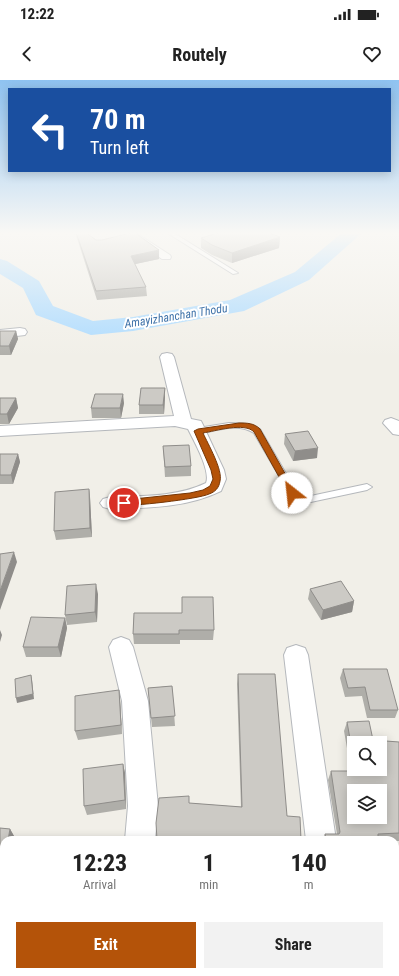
<!DOCTYPE html>
<html lang="en">
<head>
<meta charset="utf-8">
<style>
  :root { --surface:#fff; --page:#f2f2f2; --text:#222; --muted:#767676; --accent:#b45309 }
  body { margin:0; font-family:"Roboto Condensed",sans-serif; background:var(--page); color:var(--text); height:100vh; display:flex; flex-direction:column; font-size:15px; white-space:nowrap }
  * { box-sizing:border-box; margin:0 }
  p { font-size:13px; color:var(--muted) }
  .icon { flex:none; width:22px; height:22px; fill:none; stroke:currentColor; stroke-width:2; stroke-linecap:round; stroke-linejoin:round }
  .map { position:relative; flex:1; overflow:hidden }
  .sheet { position:absolute; left:0px; top:756px; width:399px; height:140px; display:flex; flex-direction:column; background:var(--surface); border-radius:12px 12px 0 0; box-shadow:0 2px 10px #0003 }
  .sheet>* { flex:none }
  .guide { position:absolute; left:8px; top:8px; width:383px; height:84px; border-radius:0px; box-shadow:0 2px 10px #0003; background:#1a4fa0; color:#fff; overflow:hidden }
  .tools { position:absolute; left:347px; top:656px; display:grid; gap:8px }
  .tools a { display:grid; place-items:center; width:40px; height:40px; border-radius:0px; background:var(--surface); box-shadow:0 2px 10px #0003; font-size:20px }
  .pin { position:absolute; display:grid; place-items:center; width:34px; height:34px; color:#fff; margin:-17px; border:2px solid #fff; border-radius:50%; box-shadow:0 1px 4px #0007 }
  .me { position:absolute; width:44px; margin:-22px; rotate:331deg; stroke-linejoin:round; filter:drop-shadow(0 0 3px #0008) }
  .turn { display:flex; align-items:center; gap:14px; height:84px; padding:0 16px; font-size:18px }
  .turn .icon { width:52px; height:52px; stroke-width:2.5 }
  .turn b { display:block; font-size:28px; line-height:34px }
  .eta { display:flex; justify-content:space-evenly; align-items:center; height:68px; text-align:center }
  .eta b { font-size:24px; font-weight:700; line-height:28px }
  .button { display:flex; gap:8px; margin-top:auto; padding:8px 16px }
  .button a { flex:1; height:46px; border-radius:0px; background:var(--accent); color:#fff; font-size:16px; font-weight:700; line-height:46px; text-align:center }
  .button a+a { background:var(--page); color:var(--text) }
  .status { display:flex; justify-content:space-between; align-items:center; height:28px; padding:0 20px; background:var(--surface); direction:ltr }
  .status svg { height:11px; fill:currentColor }
  header { display:flex; justify-content:space-between; align-items:center; height:52px; padding:0 16px; background:var(--surface); font-size:18px; font-weight:700 }
  .map>svg:first-child { display:block }
  .lines { fill:none; stroke-linecap:round; stroke-linejoin:round }
  .river { fill:#aadaff; fill-rule:evenodd }
  .lane-casing { stroke:#b5b8bc; stroke-width:2 }
  .street-casing { stroke:#b5b8bc; stroke-width:2 }
  .secondary-casing { stroke:#b6babf; stroke-width:2 }
  .lane { fill:#fff; fill-rule:evenodd }
  .street { fill:#fff; fill-rule:evenodd }
  .secondary { fill:#fff; fill-rule:evenodd }
  .wall { fill:#afaea9; fill-rule:evenodd }
  .shaded-wall { fill:#8f8d8a }
  .building { fill:#cccac5; stroke:#8f8d8a; fill-rule:evenodd }
  .route { fill:#b45309; stroke:#753606 }
  .labels { text-anchor:middle; dominant-baseline:central; stroke-width:4; stroke-linejoin:round; paint-order:stroke }
  .far-water-label { font-size:12px; font-style:italic; fill:#4174aa; stroke:#fff }
</style>
</head>
<body>
<div class="status"><b>12:22</b><svg viewBox="0 0 49 12"><path d="M0 12V9h3v3zM5 12V6h3v6zM10 12V3h3v9zM15 12V0h3v12zM26 1h20v11H26zM47 4h2v5h-2z"/></svg></div>
<header><svg class="icon" aria-label="back" viewBox="0 0 24 24"><path d="M15 5l-7 7 7 7"/></svg>Routely<svg class="icon" aria-label="heart" viewBox="0 0 24 24"><path d="M12 20l-8-8c-3-5 5-10 8-4 3-6 11-1 8 4z"/></svg></header>
<div class="map">
<svg width="399" height="896" viewBox="0 0 399 896">
  <rect width="100%" height="100%" fill="#f1efe8"/>
  <g class="lines">
    <path class="river" d="M343,152H363L309,200L244,231L133,251L91,255L36,235L23,208L0,194V179L7,181L39,201L53,226L93,241L133,237L230,220L295,192Z"/>
    <defs>
      <path id="lane" d="M166,152H172L238,193L233,194Z
        M229,343C240,343 250,343 260,349L299,416L306,417L367,404L372,407L367,410L306,423L293,420L254,353C238,342 215,351 198,354L194,351L198,348Z"/>
      <path id="street" d="M136,153L170,175L171,177L170,179H162L132,158L131,156Z
        M20,248L25,249L27,252L25,255L0,258V250Z
        M167,273L172,274L174,277L191,339L201,341L203,345L224,390L226,399L221,411C186,428 147,428 110,429L103,427L100,423L103,419L110,417C142,416 177,417 206,403C211,391 194,361 188,349L175,346L0,356V346L174,336L160,277L162,274Z
        M391,338L399,341V355L393,354L383,343L385,340Z
        M121,557L129,560L133,567L148,621L158,726L155,760H125L128,726L122,621L109,567L113,560Z
        M296,565L305,568L308,575L336,760H306L284,575L287,568Z
        M322,892H356L358,896H322Z"/>
      <path id="secondary" d="M0,854H4V892H0Z
        M116,892H179L180,896H117Z"/>
    </defs>
    <use href="#lane" class="lane-casing"/>
    <use href="#street" class="street-casing"/>
    <use href="#secondary" class="secondary-casing"/>
    <use href="#lane" class="lane"/>
    <use href="#street" class="street"/>
    <use href="#secondary" class="secondary"/>
  </g>
  <path class="wall" d="M75,152H85L96,160L159,179L135,184L146,207L147,216L97,220Z
    M280,157L279,168L232,183L212,175L201,168V158Z
    M0,251H16L18,259L11,275H0Z
    M165,308V317L164,334H139V325Z
    M0,318H16L18,328L9,344H0Z
    M124,323L121,338H92L91,328Z
    M285,354L317,378L293,381L284,364Z
    M163,366L191,386V396L165,397Z
    M0,374H18L20,382L13,404H0Z
    M89,409L90,417L92,457L56,460L54,451Z
    M310,509L354,521L352,532L321,540L308,519Z
    M98,514L97,542L67,545L65,535Z
    M134,533L214,550L213,560H180V564H134L133,554Z
    M65,538L67,548L61,577H26L23,567Z
    M343,589L398,630L395,638H367L362,616L345,617L340,598Z
    M238,594L287,736L189,723L241,727L237,604Z
    M172,606L175,646L152,647L148,608Z
    M119,610L120,620L122,654L78,660L75,651Z
    M347,642L373,660L399,662V761H395V760H323L325,754H337L328,700L331,691H351L344,651ZM354,663L380,689H354Z
    M123,684L125,693L126,729L87,735L84,726Z
    M0,748L10,749L14,756L13,760H4V800H0Z
    M399,857V876L396,861Z"/>
  <path class="shaded-wall" d="M280,157L279,168L232,183V173Z
    M159,170V179L131,185V176Z
    M16,251L18,259L11,275L9,266Z
    M165,308V317L164,334L163,325Z
    M123,314L124,323L121,338L120,328Z
    M16,318L18,328L9,344L7,334Z
    M318,368L317,378L293,381L295,371Z
    M18,374L20,382L13,404L11,395Z
    M89,409L90,417L92,457L90,448Z
    M14,472L17,482L0,530V511Z
    M96,504L98,514L97,542L95,532Z
    M354,521L352,532L321,540L323,530Z
    M65,538L67,548L61,577L58,567Z
    M0,550L2,555L0,562Z
    M31,595L32,600L34,619L17,623L16,618Z
    M119,610L120,620L122,654L121,645Z
    M123,684L125,693L126,729L125,720Z
    M10,749L14,756L13,760H8Z
    M4,778V799L1,793Z"/>
  <path class="building" d="M76,152H85L96,160H102L134,152L159,170L131,176L146,207L96,211Z
    M221,152H266L280,157L232,173L212,165L201,158Z
    M0,251H16L9,266H0Z
    M141,308H165L163,325H139Z
    M95,314H123L120,328H91Z
    M0,318H16L7,334H0Z
    M308,351L318,368L295,371L285,354Z
    M189,365L191,386L165,387L163,366Z
    M0,374H18L11,395H0Z
    M89,409L90,448L54,451L55,412Z
    M14,472L0,511V474Z
    M341,501L354,521L323,530L310,509Z
    M96,504L95,532L65,535L67,506Z
    M182,517H213L214,550H179V554H133L134,533H182Z
    M31,537L65,538L58,567H23Z
    M343,589H387L398,630H370L365,607L348,608Z
    M238,594H275L287,736L300,737L301,760H157L156,743L159,718L189,716V723L242,727Z
    M31,595L33,614L16,618L15,599Z
    M172,606L175,636L151,638L148,608Z
    M119,610L121,645L75,651V616Z
    M369,641L373,660L399,662V753L378,754V760H326L325,754H339L340,752L331,691H356L355,689H380V663H354V681L347,642ZM354,711H380V737H354Z
    M123,684L125,720L84,726L83,689Z
    M0,748L10,749L8,760H4V778L1,793H0Z"/>
  <linearGradient id="sky" x2="0" y2="1"><stop stop-color="#8fc3f1"/><stop offset="0.55" stop-color="#f9f8f5"/><stop offset="1" stop-color="#f9f8f5" stop-opacity="0"/></linearGradient>
  <rect width="399" height="278" fill="url(#sky)"/>
  <path class="route" d="M239,343C247,343 254,343 260,349L296,413L295,415H289L288,413L254,352C245,342 215,351 203,353C208,364 223,390 220,401C219,408 215,412 209,414C199,419 129,427 120,425L119,423L124,420L190,413L203,410L210,406L213,399L211,390L194,351L198,349Z"/>
  <g class="labels">
    <g class="far-water-label">
      <text transform="translate(176 236) rotate(-9)">Amayizhanchan Thodu</text>
    </g>
  </g>
</svg>
<div class="tools">
<a><svg class="icon" aria-label="search" viewBox="0 0 24 24"><circle cx="10" cy="10" r="6"/><path d="M15 15l6 6"/></svg></a>
<a><svg class="icon" aria-label="layers" viewBox="0 0 24 24"><path d="M12 4l9 5-9 5-9-5zM3 14l9 5 9-5"/></svg></a>
</div>
<div class="pin" style="left:124px;top:423px;background:#d93025"><svg class="icon" aria-label="arrive" viewBox="0 0 24 24"><path d="M6 21V4h12l-3 4 3 4H6"/></svg></div>
<svg class="me" style="left:292px;top:413px" viewBox="-20 -20 40 40"><circle r="19" fill="#fff"/><path d="M0-13L10 11 0 6-10 11z" fill="#b45309"/></svg>
<div class="guide">
<div class="turn"><svg class="icon" aria-label="left" viewBox="0 0 24 24"><path d="M17 20v-9H6M10 6l-5 5 5 5"/></svg><div><b>70 m</b>Turn left</div></div>
</div>
<section class="sheet">
<div class="eta">
<div><b>12:23</b><p>Arrival</p></div>
<div><b>1</b><p>min</p></div>
<div><b>140</b><p>m</p></div>
</div>
<div class="button"><a>Exit</a><a>Share</a></div>
</section>
</div>
</body>
</html>
